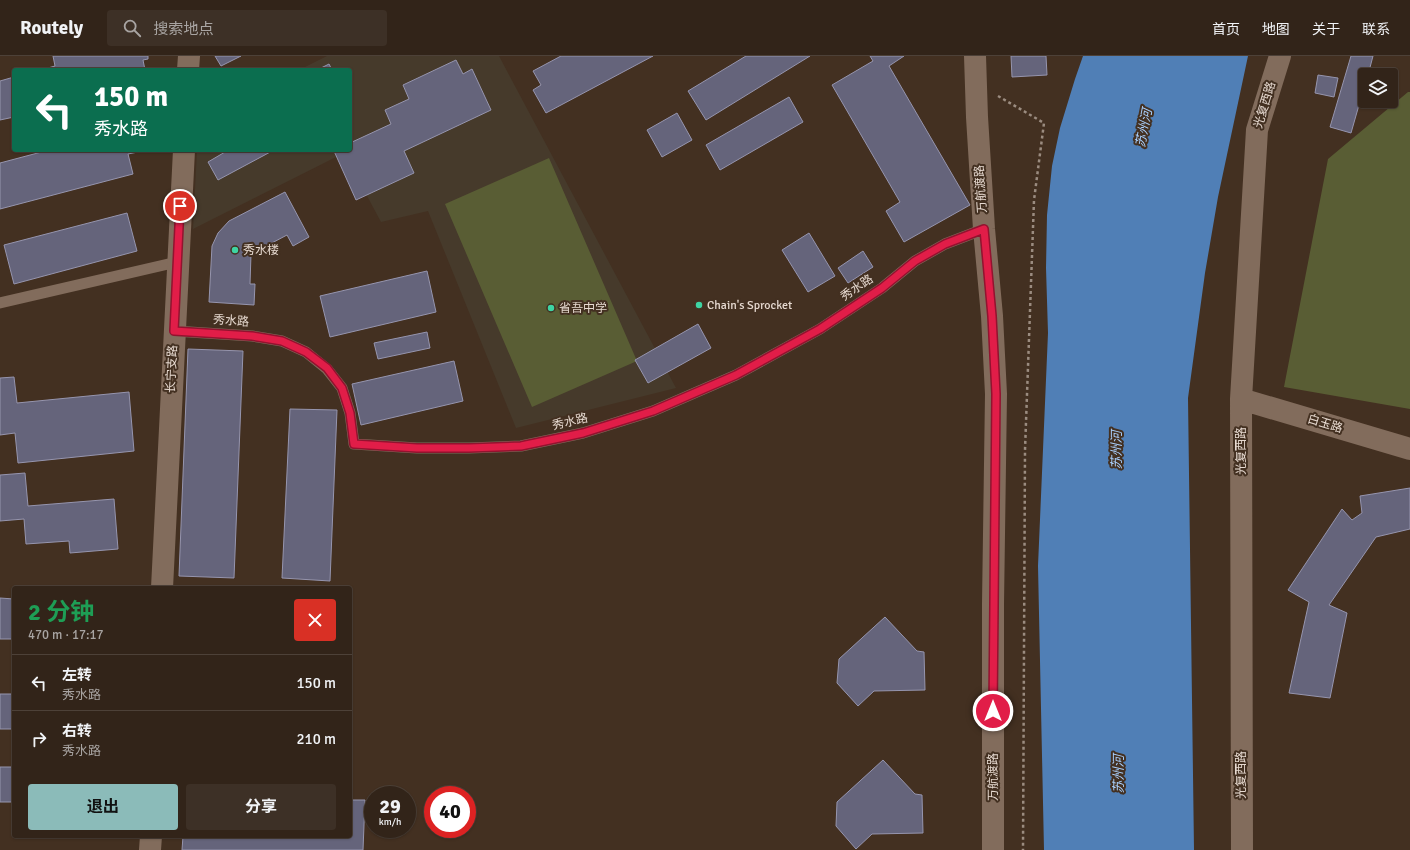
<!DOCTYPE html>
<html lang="zh">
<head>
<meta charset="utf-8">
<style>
  :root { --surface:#322419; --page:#3d3026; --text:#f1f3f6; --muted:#a8a4a2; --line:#4d4138; --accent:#8bbbb9 }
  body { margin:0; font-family:Signika,"Noto Sans SC",sans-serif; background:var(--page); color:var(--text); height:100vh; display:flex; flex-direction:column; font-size:15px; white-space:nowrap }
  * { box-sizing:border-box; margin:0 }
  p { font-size:13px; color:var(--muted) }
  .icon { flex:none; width:22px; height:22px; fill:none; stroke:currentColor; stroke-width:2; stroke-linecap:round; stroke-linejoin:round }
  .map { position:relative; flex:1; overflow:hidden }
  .sheet { position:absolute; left:12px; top:530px; width:340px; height:252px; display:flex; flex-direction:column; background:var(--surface); border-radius:4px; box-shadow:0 1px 3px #0004,0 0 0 1px var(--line) }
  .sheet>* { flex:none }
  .banner { position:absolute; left:12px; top:12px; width:340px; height:84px; border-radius:4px; box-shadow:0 1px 3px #0004,0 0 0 1px var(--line); background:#0b6e4f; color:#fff; overflow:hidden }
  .fabs { position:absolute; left:1358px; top:12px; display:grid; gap:8px }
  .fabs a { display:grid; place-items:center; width:40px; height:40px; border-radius:4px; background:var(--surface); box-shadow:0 1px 3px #0004,0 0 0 1px var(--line); font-size:20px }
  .speed { position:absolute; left:364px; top:730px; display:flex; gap:8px; font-size:20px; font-weight:700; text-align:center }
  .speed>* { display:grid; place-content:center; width:52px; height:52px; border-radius:50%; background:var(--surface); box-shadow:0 1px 3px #0004,0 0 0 1px var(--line); line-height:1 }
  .speed small { font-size:10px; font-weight:400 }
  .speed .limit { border:6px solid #d22; background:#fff; color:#111 }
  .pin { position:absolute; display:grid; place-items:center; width:34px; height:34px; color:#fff; margin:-17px; border:2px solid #fff; border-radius:50%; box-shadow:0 1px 4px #0007 }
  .me { position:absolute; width:44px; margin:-22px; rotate:0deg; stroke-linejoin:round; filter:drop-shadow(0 0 3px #0008) }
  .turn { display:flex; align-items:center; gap:14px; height:84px; padding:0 16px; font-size:18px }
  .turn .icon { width:52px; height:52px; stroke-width:2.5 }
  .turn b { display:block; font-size:28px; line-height:34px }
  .round { display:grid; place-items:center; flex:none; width:42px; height:42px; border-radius:4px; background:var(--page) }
  .headline { display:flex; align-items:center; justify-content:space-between; height:68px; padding:0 16px }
  h1 { font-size:24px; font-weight:700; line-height:30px; color:#1e9e55 }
  .button { display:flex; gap:8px; margin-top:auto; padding:8px 16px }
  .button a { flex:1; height:46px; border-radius:4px; background:var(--accent); color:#111; font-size:16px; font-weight:700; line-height:46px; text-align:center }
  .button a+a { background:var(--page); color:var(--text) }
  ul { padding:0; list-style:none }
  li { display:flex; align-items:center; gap:12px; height:56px; padding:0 16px; border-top:1px solid var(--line) }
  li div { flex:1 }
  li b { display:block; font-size:15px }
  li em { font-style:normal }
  header { display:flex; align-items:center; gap:24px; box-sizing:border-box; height:56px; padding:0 20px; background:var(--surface); border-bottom:1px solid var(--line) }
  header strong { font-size:19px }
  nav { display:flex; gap:22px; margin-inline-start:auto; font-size:14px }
  .search { width:280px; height:36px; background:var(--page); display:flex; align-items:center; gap:10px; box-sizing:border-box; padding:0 14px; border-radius:4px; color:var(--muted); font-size:15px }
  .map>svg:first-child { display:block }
  .education { fill:#463a2b }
  .green { fill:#595d34 }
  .water { fill:#507fb6 }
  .building { fill:#65647b; stroke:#9695ae }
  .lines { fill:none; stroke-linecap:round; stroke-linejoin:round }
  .path { stroke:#9b8c80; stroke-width:2.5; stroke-dasharray:3 3; stroke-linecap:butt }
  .lane { stroke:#826c5c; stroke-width:11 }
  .street { stroke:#826c5c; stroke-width:22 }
  .secondary { stroke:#826c5c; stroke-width:22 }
  .route-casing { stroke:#92132f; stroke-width:10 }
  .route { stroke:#e11d48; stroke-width:7 }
  .poi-dot { fill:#3ed4a3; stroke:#433021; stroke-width:1.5 }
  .labels { text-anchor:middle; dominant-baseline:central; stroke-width:4; stroke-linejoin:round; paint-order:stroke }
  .street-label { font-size:12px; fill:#e7dad1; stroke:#433021 }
  .poi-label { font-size:12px; fill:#e7dad1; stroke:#433021; text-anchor:start }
  .water-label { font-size:13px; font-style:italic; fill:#a9d0fe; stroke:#433021 }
</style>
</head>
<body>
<header>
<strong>Routely</strong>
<div class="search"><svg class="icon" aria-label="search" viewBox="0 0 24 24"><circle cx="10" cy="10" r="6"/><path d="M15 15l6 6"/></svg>搜索地点</div>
<nav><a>首页</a><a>地图</a><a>关于</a><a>联系</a></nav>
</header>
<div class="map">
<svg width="1410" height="794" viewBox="0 0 1410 794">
  <rect width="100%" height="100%" fill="#433021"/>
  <path class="education" d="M327,0H499L676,332L516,372L428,155L381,166L344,97L193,173L197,94H350V14H299Z"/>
  <path class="green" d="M1408,36H1410V353L1284,331L1328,103Z
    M549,102L637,305L532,351L445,148Z"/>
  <path class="water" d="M1083,0H1248L1218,141L1205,217L1188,342L1194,794H1044L1038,510L1048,277L1046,212L1047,159L1052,110L1060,72L1075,23Z"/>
  <path class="building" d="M53,0H148V3L143,4L145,14H41L55,10Z
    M215,0H241L221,10Z
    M561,0H653L546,57L533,34L541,29L533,15Z
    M746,0H810L706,64L688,35Z
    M870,0H904L889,10L970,149L904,186L886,155L900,146L832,29L873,5Z
    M1011,0H1046L1047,19L1012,21Z
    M1351,0H1373L1368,19H1365V28L1351,77L1330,71Z
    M456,4L463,18L472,13L491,54L404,95L414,117L356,144L334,95L350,94V87L391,68L385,54L409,43L403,29Z
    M329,8L332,14H317Z
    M1318,19L1338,22L1334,41L1315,37Z
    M14,21V61L0,64V25Z
    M789,41L803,66L720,114L706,89Z
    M677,57L692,84L662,101L647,74Z
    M49,94H137L138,96L128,98L133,118L0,153V107Z
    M224,94H274L218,124L208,106L225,96Z
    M285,136L309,181L293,190L287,179L251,198L250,228H255L254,249L209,246L212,190L218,177L229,165Z
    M127,157L137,195L14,228L4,189Z
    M809,177L835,220L808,236L782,194Z
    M863,195L873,211L848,227L838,212Z
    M427,215L436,256L330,281L320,240Z
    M698,268L711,292L648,327L635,304Z
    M427,276L430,292L378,303L374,287Z
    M188,293L243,295L234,522L179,520Z
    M454,305L463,345L361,369L352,328Z
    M14,321L17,347L129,336L134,395L18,407L15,377L0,379V322Z
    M290,353L337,354L330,525L282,522Z
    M25,417L28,450L114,443L118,493L70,497L69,485L26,488L24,463L0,465V419Z
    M1410,432V473L1376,481L1329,549L1347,557L1330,642L1289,637L1309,546L1288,534L1342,453L1352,464L1362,457L1360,440Z
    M0,542L14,543V583H0Z
    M885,561L917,595L924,596L925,634L874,635L858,650L837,627L839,603Z
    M0,638H14V673H0Z
    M883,704L915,738L922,739L923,777L872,778L856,793L836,770L837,746Z
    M0,711H14V746H0Z
    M350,744H365L363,794H182L183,780H350Z"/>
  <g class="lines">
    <path class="path" d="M998,40L1044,67L1034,144L1025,394L1023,794"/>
    <path class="lane" d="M0,247L177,206
      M174,275L252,280L282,285L306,296L327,313L342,332L350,357L354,388L417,392H469L521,390L583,377L653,355L736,319L820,273L882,232L915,205L945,188L984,173"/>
    <path class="street" d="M188,14L189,0
      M1241,343L1410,393
      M162,532L184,94
      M150,794L151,780
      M1242,794L1241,343L1257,74L1280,0"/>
    <path class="secondary" d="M975,0L977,61L984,173L992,260L996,338L993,548V794"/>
  </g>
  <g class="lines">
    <defs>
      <path id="route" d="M180,150L174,275L252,280L282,285L306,296L327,312L342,332L350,357L354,388L417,392H469L521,390L583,377L653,355L736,319L820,273L882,232L915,205L945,188L984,173L992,260L996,338L993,655"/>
    </defs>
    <use href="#route" class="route-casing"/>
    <use href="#route" class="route"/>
  </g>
  <g class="poi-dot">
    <circle cx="235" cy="194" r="4"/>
    <circle cx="699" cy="249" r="4"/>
    <circle cx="551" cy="252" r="4"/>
  </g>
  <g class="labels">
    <g class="street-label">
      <text transform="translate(1265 49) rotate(-73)">光复西路</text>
      <text transform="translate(981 133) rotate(-94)">万航渡路</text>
      <text transform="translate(857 232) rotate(-34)">秀水路</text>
      <text transform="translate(231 265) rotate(4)">秀水路</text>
      <text transform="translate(172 313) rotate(-87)">长宁支路</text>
      <text transform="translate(570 366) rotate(-13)">秀水路</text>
      <text transform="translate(1325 368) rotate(17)">白玉路</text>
      <text transform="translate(1241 395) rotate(-90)">光复西路</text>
      <text transform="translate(1241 719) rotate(-90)">光复西路</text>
      <text transform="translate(993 721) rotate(-90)">万航渡路</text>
    </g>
    <g class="poi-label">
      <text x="243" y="194">秀水楼</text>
      <text x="707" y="249">Chain's Sprocket</text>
      <text x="559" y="252">省吾中学</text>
    </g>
    <g class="water-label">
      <text transform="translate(1144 72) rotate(-79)">苏州河</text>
      <text transform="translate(1117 394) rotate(-90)">苏州河</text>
      <text transform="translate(1119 718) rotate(-90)">苏州河</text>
    </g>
  </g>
</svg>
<div class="fabs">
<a><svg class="icon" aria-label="layers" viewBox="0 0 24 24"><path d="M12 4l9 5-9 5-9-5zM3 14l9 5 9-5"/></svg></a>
</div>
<div class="speed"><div>29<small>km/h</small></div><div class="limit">40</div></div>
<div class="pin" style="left:180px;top:150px;background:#d93025"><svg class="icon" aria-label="arrive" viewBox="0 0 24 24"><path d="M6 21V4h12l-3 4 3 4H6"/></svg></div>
<svg class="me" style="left:993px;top:655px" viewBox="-20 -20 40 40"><circle r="17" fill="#e11d48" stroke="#fff" stroke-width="3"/><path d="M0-11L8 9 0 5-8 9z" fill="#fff"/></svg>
<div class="banner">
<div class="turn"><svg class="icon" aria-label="left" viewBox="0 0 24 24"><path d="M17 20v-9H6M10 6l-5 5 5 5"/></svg><div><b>150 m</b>秀水路</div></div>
</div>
<section class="sheet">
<div class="headline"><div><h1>2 分钟</h1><p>470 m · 17:17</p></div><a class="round" style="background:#d93025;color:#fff"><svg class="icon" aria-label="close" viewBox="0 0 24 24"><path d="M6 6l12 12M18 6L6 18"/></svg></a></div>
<ul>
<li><svg class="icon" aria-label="left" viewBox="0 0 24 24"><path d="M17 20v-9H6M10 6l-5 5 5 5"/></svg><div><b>左转</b><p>秀水路</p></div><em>150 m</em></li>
<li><svg class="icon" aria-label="right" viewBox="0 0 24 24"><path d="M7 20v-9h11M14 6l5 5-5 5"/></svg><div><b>右转</b><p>秀水路</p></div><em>210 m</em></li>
</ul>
<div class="button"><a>退出</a><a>分享</a></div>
</section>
</div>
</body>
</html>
